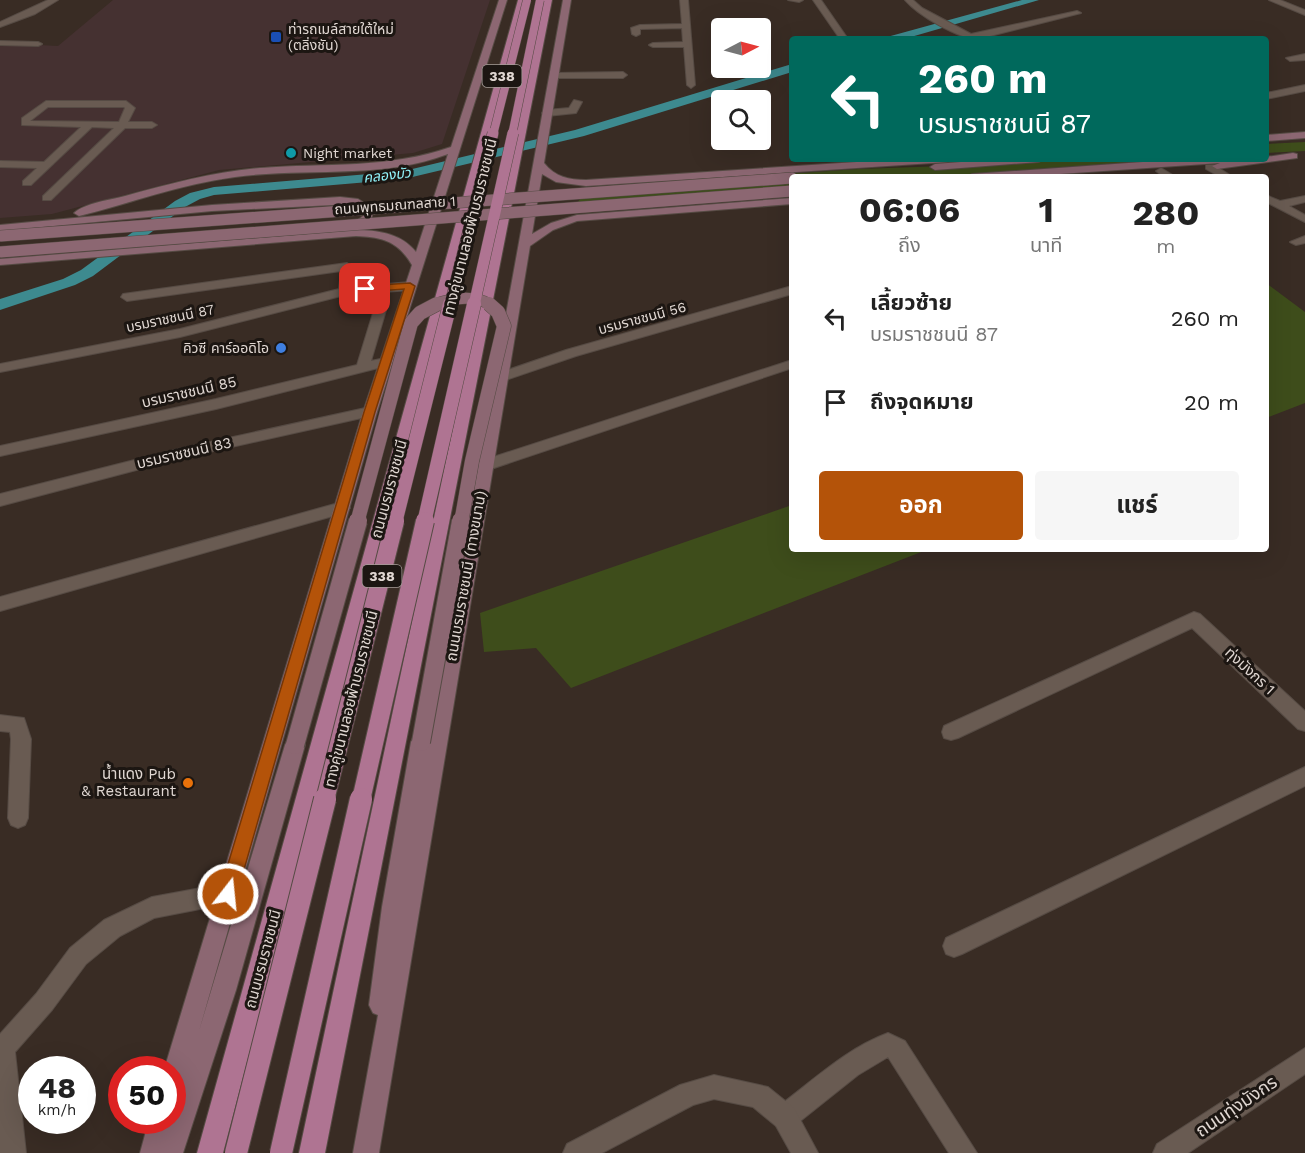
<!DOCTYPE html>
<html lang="th">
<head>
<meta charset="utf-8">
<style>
  :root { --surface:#fff; --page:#f6f6f6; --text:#222; --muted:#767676; --accent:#b45309 }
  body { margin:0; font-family:"Work Sans","Noto Sans Thai",sans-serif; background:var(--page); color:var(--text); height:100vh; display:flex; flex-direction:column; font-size:22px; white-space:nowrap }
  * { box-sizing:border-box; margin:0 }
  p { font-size:20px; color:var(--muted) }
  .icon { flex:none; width:33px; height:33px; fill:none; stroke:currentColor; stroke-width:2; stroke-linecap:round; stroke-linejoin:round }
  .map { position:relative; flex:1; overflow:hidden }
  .sheet { position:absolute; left:789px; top:174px; width:480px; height:378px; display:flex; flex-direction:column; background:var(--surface); border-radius:6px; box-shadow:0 6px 24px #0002 }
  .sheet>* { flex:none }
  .hud { position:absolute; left:789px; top:36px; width:480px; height:126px; border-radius:6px; box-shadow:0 6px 24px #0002; background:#00695c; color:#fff; overflow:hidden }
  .needle { width:39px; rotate:84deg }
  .controls { position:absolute; left:711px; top:18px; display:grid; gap:12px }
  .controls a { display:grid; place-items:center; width:60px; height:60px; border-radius:6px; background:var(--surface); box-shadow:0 6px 24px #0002; font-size:30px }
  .speed { position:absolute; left:18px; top:1056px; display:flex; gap:12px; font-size:30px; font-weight:700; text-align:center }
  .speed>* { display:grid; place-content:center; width:78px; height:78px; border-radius:50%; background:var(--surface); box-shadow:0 6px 24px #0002; line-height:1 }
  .speed small { font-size:15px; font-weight:400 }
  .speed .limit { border:9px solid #d22; background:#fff; color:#111 }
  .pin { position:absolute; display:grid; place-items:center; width:51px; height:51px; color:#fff; margin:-26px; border-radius:12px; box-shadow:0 3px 9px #0006 }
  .me { position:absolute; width:66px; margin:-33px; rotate:16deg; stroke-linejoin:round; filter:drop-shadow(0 0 4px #0008) }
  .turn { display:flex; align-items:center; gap:21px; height:126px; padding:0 30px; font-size:27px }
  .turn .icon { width:78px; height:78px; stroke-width:2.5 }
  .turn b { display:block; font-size:42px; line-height:51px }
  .eta { display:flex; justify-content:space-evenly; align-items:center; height:102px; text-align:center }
  .eta b { font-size:36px; font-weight:700; line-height:42px }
  .primary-button { display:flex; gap:12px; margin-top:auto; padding:12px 30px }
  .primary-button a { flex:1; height:69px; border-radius:6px; background:var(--accent); color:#fff; font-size:24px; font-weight:700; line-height:69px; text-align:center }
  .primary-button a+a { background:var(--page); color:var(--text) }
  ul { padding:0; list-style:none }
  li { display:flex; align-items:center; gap:18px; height:84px; padding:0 30px }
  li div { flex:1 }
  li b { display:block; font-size:22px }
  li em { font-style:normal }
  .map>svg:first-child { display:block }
  .commercial { fill:#453131 }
  .green { fill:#3e4d1b }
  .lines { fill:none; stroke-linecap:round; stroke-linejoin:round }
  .canal { fill:#3d8a8f; fill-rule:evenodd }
  .minor-casing { stroke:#564b44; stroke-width:2 }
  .tertiary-casing { stroke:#564b44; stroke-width:2 }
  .secondary-casing { stroke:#564b44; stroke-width:2 }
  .primary-casing { stroke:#564b44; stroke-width:2 }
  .minor { fill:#695b52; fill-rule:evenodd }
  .tertiary { fill:#695b52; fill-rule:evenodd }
  .secondary { fill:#8c6772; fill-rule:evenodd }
  .primary { fill:#af7492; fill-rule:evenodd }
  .secondary-bridge-far2-casing { stroke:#564b44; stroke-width:12; stroke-linecap:butt }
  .secondary-bridge-far1-casing { stroke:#564b44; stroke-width:15; stroke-linecap:butt }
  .secondary-bridge-casing { stroke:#564b44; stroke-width:20; stroke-linecap:butt }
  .primary-bridge-far4-casing { stroke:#564b44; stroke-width:9; stroke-linecap:butt }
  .primary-bridge-far3-casing { stroke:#564b44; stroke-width:12; stroke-linecap:butt }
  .primary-bridge-far2-casing { stroke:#564b44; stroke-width:15; stroke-linecap:butt }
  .primary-bridge-far1-casing { stroke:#564b44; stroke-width:20; stroke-linecap:butt }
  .primary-bridge-casing { stroke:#564b44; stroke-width:24; stroke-linecap:butt }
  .secondary-bridge-far2 { stroke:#8c6772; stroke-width:11 }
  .secondary-bridge-far1 { stroke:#8c6772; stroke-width:14 }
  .secondary-bridge { stroke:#8c6772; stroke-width:18 }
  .primary-bridge-far4 { stroke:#af7492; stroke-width:8 }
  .primary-bridge-far3 { stroke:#af7492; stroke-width:11 }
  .primary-bridge-far2 { stroke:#af7492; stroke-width:14 }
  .primary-bridge-far1 { stroke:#af7492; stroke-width:18 }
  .primary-bridge { stroke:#af7492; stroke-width:22 }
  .route { fill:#b45309; stroke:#753606; stroke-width:1.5 }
  .transit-dot { fill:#1a4fb4; stroke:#1c1612; stroke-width:2 }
  .culture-dot { fill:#0f9aa8; stroke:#1c1612; stroke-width:2 }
  .shop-dot { fill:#3f7fe0; stroke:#1c1612; stroke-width:2 }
  .food-dot { fill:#e8710a; stroke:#1c1612; stroke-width:2 }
  .labels { text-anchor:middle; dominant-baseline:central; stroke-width:6; stroke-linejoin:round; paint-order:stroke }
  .far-poi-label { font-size:14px; fill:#e0d7d2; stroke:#1c1612; text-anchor:start }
  .shield { fill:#1c1612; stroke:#a59d98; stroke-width:1.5 }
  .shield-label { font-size:14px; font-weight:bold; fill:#e0d7d2 }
  .far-water-label { font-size:14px; font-style:italic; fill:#93f7fd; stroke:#1c1612 }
  .far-street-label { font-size:14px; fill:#e0d7d2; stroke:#1c1612 }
  .street-label { font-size:15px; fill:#e0d7d2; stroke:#1c1612 }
  .poi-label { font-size:15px; fill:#e0d7d2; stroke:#1c1612; text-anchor:end }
  .near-street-label { font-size:18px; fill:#e0d7d2; stroke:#1c1612 }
</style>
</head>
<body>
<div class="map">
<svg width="1305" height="1153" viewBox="0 0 1305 1153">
  <rect width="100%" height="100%" fill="#392c24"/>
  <path class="commercial" d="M113,0H490L442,144L413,153L219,170L52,214L0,218V43L58,46Z"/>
  <path class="green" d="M1305,142V151L1266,153V144Z
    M1077,159H1176L1008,171L957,177H792V194L580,209L578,202L585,190L599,187L858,169L1005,164Z
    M1266,283L1305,312V403L1266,418Z
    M792,505V549H929L571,688L536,648L484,652L480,613Z"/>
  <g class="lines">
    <path class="canal" d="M1022,0H1039L904,39H885L887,37Z
      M792,64V72L584,136L404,179L214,195L200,199L185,207L93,276L75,285L0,310V299L63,279L81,270L175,201L190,193L214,187L404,171L575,130Z"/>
    <defs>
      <path id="minor" d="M48,0H58L35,14L0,27V22Z
        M680,0H688L695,85L691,88L687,85L684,47H653L649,45L653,43L683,42L682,28L640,29V34L636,36L632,34L631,28L640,25L682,24Z
        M788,0H803L799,2Z
        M813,0H821L848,39H840Z
        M905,0H913L922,8L971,34L1077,11L1081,13L978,39C958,39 918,15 905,0Z
        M1269,0H1280L1305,10V15Z
        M0,41L38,42L42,44L38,46L0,45Z
        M1305,54V60L1290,61L1286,58Z
        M554,73L623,72L627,75L623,78H551L550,76Z
        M1305,85V91L1266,99V93Z
        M574,100L582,102L576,113L547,116L542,113L547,110L569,108Z
        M46,101H126L135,108L128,122H152L157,125L152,128H125L51,200H43V196L114,128L92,127L31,185H23V181L37,168L0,167V161L44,162L81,127L22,125V118ZM48,107H124L125,108L119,122L30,121Z
        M1206,165H1214L1233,177H1220L1206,169Z
        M1161,168L1176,177H1164L1156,171Z
        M1266,195L1280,201L1305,196V202L1289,206L1305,215V222L1266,202Z
        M1305,236V243L1296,245L1290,242Z
        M347,263L353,267L351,287L410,282L416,286L410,290L345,295L180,337L0,372V364L180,329L339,289L341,271L127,301L121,297L123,294Z
        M792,286V294L576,356L506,380H496L494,377L496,374L566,350Z
        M383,296L389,300L371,361L385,358L392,362L390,365L216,409L0,456V446L216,399L357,365L377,300Z
        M789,361L792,362V368L491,469H481L479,465L481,461Z
        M370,407L375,409L377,412L375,415L178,459L0,506V494L178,449Z
        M342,502L347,504L350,508L347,512L0,611V597Z
        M1194,612L1200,614L1305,711V731L1298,729L1192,628L958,738L951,740L944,738L942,732L944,726Z
        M0,715L24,718L31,739L28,818L25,825L18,828L11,825L8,818L11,739L10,732L0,731Z
        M1305,767V786L962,954L954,957L946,954L943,946L946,938Z
        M228,883L236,886L239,894L236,902L154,918L120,936L86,964L52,1010L15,1052L26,1153H0V1034L36,994L70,948L104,920L152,897Z
        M888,1033L905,1041L977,1153H949L888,1057L858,1075L794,1126L785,1129L776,1126L773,1117L776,1108C813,1081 845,1049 888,1033Z"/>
      <path id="tertiary" d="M1305,1048V1074L1188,1153H1153L1157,1144Z
        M714,1075L768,1087L794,1108L818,1153H791L776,1126L753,1107L714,1099L693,1105L602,1153H563L567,1144L680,1085Z"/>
      <path id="secondary" d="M499,0H507L377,412L199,1031L285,745L288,739L295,736L302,739L305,745L236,990L183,1153H140L149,1120H172V1109L178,1094L172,1096V1070H164L363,412L412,265C398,241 382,237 356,236L0,265V259L345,231L363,216L362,210L352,204L212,211L0,231V225L212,205L340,197L358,199L372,208C374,220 369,224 359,230C382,231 401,234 416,252L448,154C380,180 305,167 235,177C181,184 131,203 79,216L74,213C85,203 110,200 125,196C169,184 214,172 260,168C325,163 389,169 451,147Z
        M563,0H571L544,163C555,177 569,180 586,180L902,159H953L948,162L586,186L556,182L542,174L532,234L551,223L577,215L792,198V204L577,221L553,230L530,246L379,1153H353L378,1015L373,1013L369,1005L382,907L411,742L414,736L421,733L429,738Z
        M1305,132V138L1266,141V135Z
        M1293,153L1297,154V158L1217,169L1212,166L1220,163L1016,177H967L972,174L1185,159H1233L1232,161L1266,159V157Z
        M1000,159H1044L1039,162L935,170L930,167L935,164Z"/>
      <path id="primary" d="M518,0H526L223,1153H197Z
        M544,0H552L325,1153H299Z"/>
    </defs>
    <use href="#minor" class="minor-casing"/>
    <use href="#tertiary" class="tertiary-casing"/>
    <use href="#secondary" class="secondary-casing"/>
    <use href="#primary" class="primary-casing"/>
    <use href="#minor" class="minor"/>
    <use href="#tertiary" class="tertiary"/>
    <use href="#secondary" class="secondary"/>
    <use href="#primary" class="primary"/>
    <defs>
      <path id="secondary-bridge-far2" d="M0,236L792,178
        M0,252L792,191
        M433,305C452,298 473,294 491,305"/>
      <path id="secondary-bridge-far1" d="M357,523L411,323L420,313L437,304
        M461,523L472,461L504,326L498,312L489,304"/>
      <path id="secondary-bridge" d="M421,742L461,521
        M295,745L358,521"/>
      <path id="primary-bridge-far4" d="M493,135L527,0
        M512,135L540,0"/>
      <path id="primary-bridge-far3" d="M450,305L493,133
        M474,305L513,133"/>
      <path id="primary-bridge-far2" d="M395,523L450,304
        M424,523L474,304"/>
      <path id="primary-bridge-far1" d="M325,800L395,521
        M361,800L425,521"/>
      <path id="primary-bridge" d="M236,1153L325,799
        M281,1153L361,799"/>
    </defs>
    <use href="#secondary-bridge-far2" class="secondary-bridge-far2-casing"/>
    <use href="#secondary-bridge-far1" class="secondary-bridge-far1-casing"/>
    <use href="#secondary-bridge" class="secondary-bridge-casing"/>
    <use href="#primary-bridge-far4" class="primary-bridge-far4-casing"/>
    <use href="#primary-bridge-far3" class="primary-bridge-far3-casing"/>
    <use href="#primary-bridge-far2" class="primary-bridge-far2-casing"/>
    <use href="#primary-bridge-far1" class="primary-bridge-far1-casing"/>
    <use href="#primary-bridge" class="primary-bridge-casing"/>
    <use href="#secondary-bridge-far2" class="secondary-bridge-far2"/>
    <use href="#secondary-bridge-far1" class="secondary-bridge-far1"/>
    <use href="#secondary-bridge" class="secondary-bridge"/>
    <use href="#primary-bridge-far4" class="primary-bridge-far4"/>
    <use href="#primary-bridge-far3" class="primary-bridge-far3"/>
    <use href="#primary-bridge-far2" class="primary-bridge-far2"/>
    <use href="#primary-bridge-far1" class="primary-bridge-far1"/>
    <use href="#primary-bridge" class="primary-bridge"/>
  </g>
  <path class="route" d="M410,283L415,286L375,412L237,894L234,901L228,903L222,901L219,894L364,412L404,289L365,292L360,289L365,286Z"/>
  <rect class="transit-dot" x="270" y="31" width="12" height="12" rx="3"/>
  <circle class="culture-dot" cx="291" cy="153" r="6"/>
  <circle class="shop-dot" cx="281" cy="348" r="6"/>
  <circle class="food-dot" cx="188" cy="783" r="6"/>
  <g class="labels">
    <g class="far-poi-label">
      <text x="288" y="29">ท่ารถเมล์สายใต้ใหม่<tspan x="288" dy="16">(ตลิ่งชัน)</tspan></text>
      <text x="303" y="153">Night market</text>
      <text x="269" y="348" text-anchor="end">คิวซี คาร์ออดิโอ</text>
    </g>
    <g class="shield">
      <rect x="482.5" y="65" width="39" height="22" rx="4.5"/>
      <rect x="362.5" y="565" width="39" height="22" rx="4.5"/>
    </g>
    <g class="shield-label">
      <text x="502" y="76">338</text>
      <text x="382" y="576">338</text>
    </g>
    <g class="far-water-label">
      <text transform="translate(387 175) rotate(-7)">คลองบัว</text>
    </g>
    <g class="far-street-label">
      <text transform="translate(395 205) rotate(-4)">ถนนพุทธมณฑลสาย 1</text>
      <text transform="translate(170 318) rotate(-12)">บรมราชชนนี 87</text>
      <text transform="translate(642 318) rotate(-15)">บรมราชชนนี 56</text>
    </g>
    <g class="street-label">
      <text transform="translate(470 227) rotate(-76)">ทางคู่ขนานลอยฟ้าบรมราชชนนี</text>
      <text transform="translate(189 392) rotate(-13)">บรมราชชนนี 85</text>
      <text transform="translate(184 453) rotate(-13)">บรมราชชนนี 83</text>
      <text transform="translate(389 489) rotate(-75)">ถนนบรมราชชนนี</text>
      <text transform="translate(466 576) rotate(-80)">ถนนบรมราชชนนี (ทางขนาน)</text>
      <text transform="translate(1250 671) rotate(43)">ทุ่งมังกร 1</text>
      <text transform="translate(351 699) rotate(-76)">ทางคู่ขนานลอยฟ้าบรมราชชนนี</text>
      <text transform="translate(263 959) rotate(-75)">ถนนบรมราชชนนี</text>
    </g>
    <g class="poi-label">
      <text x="176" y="774">น้ำแดง Pub<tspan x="176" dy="17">&amp; Restaurant</tspan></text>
    </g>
    <g class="near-street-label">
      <text transform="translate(1236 1106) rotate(-34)">ถนนทุ่งมังกร</text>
    </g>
  </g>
</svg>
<div class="controls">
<a><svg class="needle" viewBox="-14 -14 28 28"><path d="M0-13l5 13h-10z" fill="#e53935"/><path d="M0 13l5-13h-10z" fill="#767676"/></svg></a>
<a><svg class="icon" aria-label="search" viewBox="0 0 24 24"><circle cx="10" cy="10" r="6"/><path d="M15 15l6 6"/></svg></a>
</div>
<div class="speed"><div>48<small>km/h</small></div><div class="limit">50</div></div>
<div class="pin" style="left:365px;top:289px;background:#d93025"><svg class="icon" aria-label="arrive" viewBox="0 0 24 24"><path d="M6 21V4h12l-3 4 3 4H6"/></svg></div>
<svg class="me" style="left:228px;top:894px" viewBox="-20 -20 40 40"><circle r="17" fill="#b45309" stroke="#fff" stroke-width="3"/><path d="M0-11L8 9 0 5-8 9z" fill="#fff"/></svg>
<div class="hud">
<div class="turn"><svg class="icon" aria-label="left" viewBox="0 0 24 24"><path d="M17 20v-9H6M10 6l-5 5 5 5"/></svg><div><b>260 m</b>บรมราชชนนี 87</div></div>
</div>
<section class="sheet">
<div class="eta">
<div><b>06:06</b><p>ถึง</p></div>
<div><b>1</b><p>นาที</p></div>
<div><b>280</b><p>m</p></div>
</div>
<ul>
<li><svg class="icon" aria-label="left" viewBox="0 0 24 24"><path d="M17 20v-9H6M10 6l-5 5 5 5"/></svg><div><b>เลี้ยวซ้าย</b><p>บรมราชชนนี 87</p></div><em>260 m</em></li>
<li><svg class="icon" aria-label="arrive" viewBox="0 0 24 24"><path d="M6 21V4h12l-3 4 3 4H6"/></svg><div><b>ถึงจุดหมาย</b></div><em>20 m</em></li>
</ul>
<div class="primary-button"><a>ออก</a><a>แชร์</a></div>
</section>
</div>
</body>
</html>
